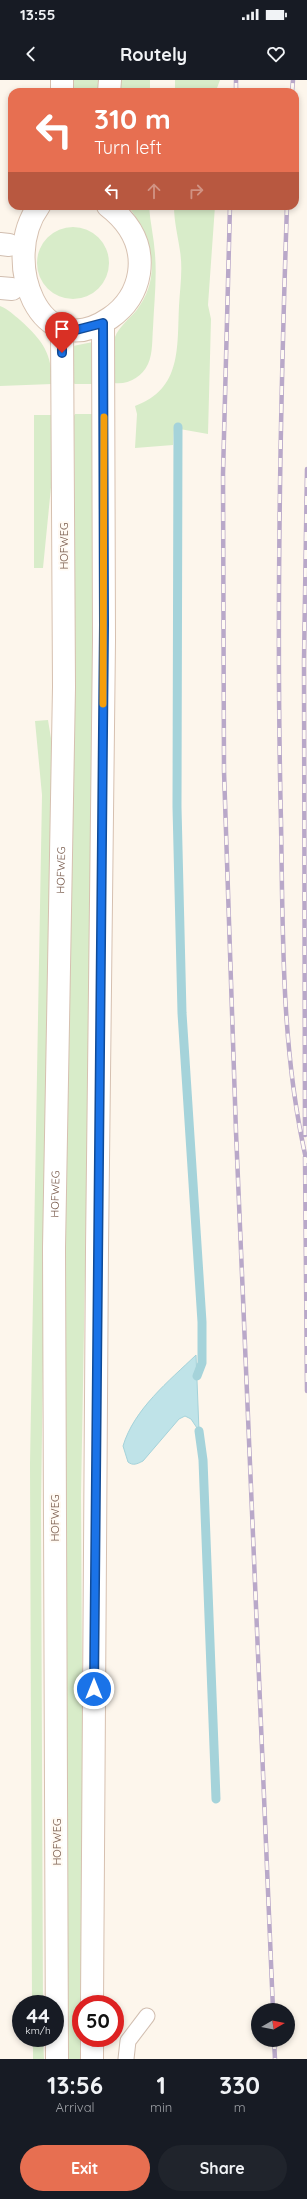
<!DOCTYPE html>
<html lang="en">
<head>
<meta charset="utf-8">
<style>
  :root { --surface:#171b24; --page:#20242c; --text:#f1f3f6; --muted:#9ea1a6; --accent:#e76f51 }
  body { margin:0; font-family:Quicksand,sans-serif; background:var(--page); color:var(--text); height:100vh; display:flex; flex-direction:column; font-size:15px; white-space:nowrap }
  * { box-sizing:border-box; margin:0 }
  p { font-size:13px; color:var(--muted) }
  .icon { flex:none; width:22px; height:22px; fill:none; stroke:currentColor; stroke-width:2; stroke-linecap:round; stroke-linejoin:round }
  .map { position:relative; height:1979px; overflow:hidden }
  .panel { display:flex; flex-direction:column; background:var(--surface); flex:1 }
  .panel>* { flex:none }
  .top-card { position:absolute; left:8px; top:8px; width:291px; height:122px; border-radius:12px; box-shadow:0 2px 6px #0003; background:#e76f51; color:#fff; overflow:hidden }
  .needle { width:26px; rotate:81deg }
  .tools { position:absolute; left:251px; top:1923px; display:grid; gap:8px }
  .tools a { display:grid; place-items:center; width:44px; height:44px; border-radius:50%; background:var(--surface); box-shadow:0 2px 6px #0003; font-size:20px }
  .speed { position:absolute; left:12px; top:1915px; display:flex; gap:8px; font-size:20px; font-weight:700; text-align:center }
  .speed>* { display:grid; place-content:center; width:52px; height:52px; border-radius:50%; background:var(--surface); box-shadow:0 2px 6px #0003; line-height:1 }
  .speed small { font-size:10px; font-weight:400 }
  .speed .limit { border:6px solid #d22; background:#fff; color:#111 }
  .pin { position:absolute; display:grid; place-items:center; width:34px; height:34px; color:#fff; margin:-41px -17px; border-radius:50% 50% 50% 0; rotate:-45deg; box-shadow:0 0 4px #0007 }
  .pin .icon { rotate:45deg }
  .me { position:absolute; width:44px; margin:-22px; rotate:0deg; stroke-linejoin:round; filter:drop-shadow(0 0 3px #0008) }
  .turn { display:flex; align-items:center; gap:14px; height:84px; padding:0 20px; font-size:18px }
  .turn .icon { width:52px; height:52px; stroke-width:2.5 }
  .turn b { display:block; font-size:28px; line-height:34px }
  .lanes { display:flex; align-items:center; height:38px; padding:0 20px; background:#0003; justify-content:center; gap:20px; direction:ltr }
  .lanes .off { opacity:.35 }
  .eta { display:flex; justify-content:space-evenly; align-items:center; height:68px; text-align:center }
  .eta b { font-size:24px; font-weight:800; line-height:28px }
  .action { display:flex; gap:8px; margin-top:auto; padding:8px 20px }
  .action a { flex:1; height:46px; border-radius:24px; background:var(--accent); color:#fff; font-size:16px; font-weight:800; line-height:46px; text-align:center }
  .action a+a { background:var(--page); color:var(--text) }
  .status { display:flex; justify-content:space-between; align-items:center; height:28px; padding:0 20px; background:var(--surface); direction:ltr }
  .status svg { height:11px; fill:currentColor }
  header { display:flex; justify-content:space-between; align-items:center; height:52px; padding:0 20px; background:var(--surface); font-size:18px; font-weight:800 }
  .map>svg:first-child { display:block }
  .green { fill:#d8ecc9 }
  .water { fill:#bfe3e8; stroke:#a5d3da }
  .lines { fill:none; stroke-linecap:round; stroke-linejoin:round }
  .stream { stroke:#a5d3da; stroke-width:9 }
  .lane-casing { stroke:#d1beb0; stroke-width:17 }
  .street-casing { stroke:#d1beb0; stroke-width:24 }
  .secondary-casing { stroke:#d6c0b0; stroke-width:24 }
  .lane { stroke:#fff; stroke-width:15 }
  .street { stroke:#fff; stroke-width:22 }
  .secondary { stroke:#fff; stroke-width:22 }
  .rail-casing { stroke:#b9a8c9; stroke-width:4.5 }
  .rail { stroke:#fffaf3; stroke-width:3; stroke-dasharray:9; stroke-linecap:butt }
  .route-casing { stroke:#114b97; stroke-width:10 }
  .route { stroke:#1a73e8; stroke-width:7 }
  .slow { stroke:#f59e0b; stroke-width:7 }
  .labels { text-anchor:middle; dominant-baseline:central; stroke-width:4; stroke-linejoin:round; paint-order:stroke }
  .street-label { font-size:11px; fill:#7a5c4d; stroke:#fffaf3 }
</style>
</head>
<body>
<div class="status"><b>13:55</b><svg viewBox="0 0 49 12"><path d="M0 12V9h3v3zM5 12V6h3v6zM10 12V3h3v9zM15 12V0h3v12zM26 1h20v11H26zM47 4h2v5h-2z"/></svg></div>
<header><svg class="icon" aria-label="back" viewBox="0 0 24 24"><path d="M15 5l-7 7 7 7"/></svg>Routely<svg class="icon" aria-label="heart" viewBox="0 0 24 24"><path d="M12 20l-8-8c-3-5 5-10 8-4 3-6 11-1 8 4z"/></svg></header>
<div class="map">
<svg width="307" height="1979" viewBox="0 0 307 1979">
  <rect width="100%" height="100%" fill="#fdf6ec"/>
  <path class="green" d="M69,0H101L100,12H69Z
    M120,0H150V12H119Z
    M175,0H220L217,8L218,12H175Z
    M128,126H149C150,142 154,158 155,174C157,199 154,224 153,248C152,259 153,273 148,284C142,297 128,305 114,303C113,289 110,271 115,257C119,247 129,239 136,231C163,197 152,157 128,126Z
    M174,126H215L208,225L211,239L208,354L174,348L173,365L135,368L137,334L135,326C182,309 177,267 179,226C180,208 183,189 180,171C178,156 174,142 174,126Z
    M37 183a36 36 0 1 1 72 0a36 36 0 1 1-72 0Z
    M0,226C8,229 14,235 20,240C43,261 52,273 52,304L0,306Z
    M93,262V304H75L73,303V266Z
    M75,334H93L94,691L81,1416L84,1924H81V1958L85,1979H63C63,1742 59,1505 62,1269C65,958 78,647 74,336Z
    M34,335H54V377L43,488H34Z
    M48,640L55,683L46,1040L41,1430L43,1924H32L30,1384L42,715L35,641Z
    M33,1958H43L44,1979H33Z"/>
  <path class="water" d="M196,1275L199,1351L191,1339L185,1336L179,1339L143,1381C137,1384 133,1386 128,1382L123,1366C134,1329 169,1301 196,1275Z"/>
  <g class="lines">
    <path class="stream" d="M178,347L177,727L182,933L202,1242V1283L197,1296
      M199,1351L203,1380L216,1719"/>
    <defs>
      <path id="lane" d="M126,1979L128,1961L147,1936"/>
      <path id="street" d="M0,164L9,165
        M0,208L12,209"/>
      <g id="secondary">
        <path d="M62,12V0"/>
        <path d="M109,12L110,0"/>
        <path d="M39,126C0,179 39,287 110,238C126,227 136,212 139,193C143,165 130,143 108,126"/>
        <path d="M92,1924L97,1169L104,560L103,243"/>
        <path id="s1" d="M57,1979L54,1168L64,607L62,249"/>
        <path d="M92,1979V1958"/>
      </g>
    </defs>
    <use href="#lane" class="lane-casing"/>
    <use href="#street" class="street-casing"/>
    <use href="#secondary" class="secondary-casing"/>
    <use href="#lane" class="lane"/>
    <use href="#street" class="street"/>
    <use href="#secondary" class="secondary"/>
    <defs>
      <path id="rail" d="M236,12V0
        M292,12L293,0
        M230,126L223,394L224,691L236,1052L273,1930
        M287,126C280,331 276,537 281,742C283,856 281,972 307,1083
        M305,1055L304,581L307,389
        M305,1077L307,1311
        M274,1960L275,1979"/>
    </defs>
    <use href="#rail" class="rail-casing"/>
    <use href="#rail" class="rail"/>
  </g>
  <g class="lines">
    <defs>
      <path id="route" d="M62,273V249L76,250L103,243L104,544L94,1609"/>
    </defs>
    <use href="#route" class="route-casing"/>
    <use href="#route" class="route"/>
    <path class="slow" d="M103,624L104,337"/>
  </g>
  <g class="labels">
    <g class="street-label">
      <text transform="translate(64 466) rotate(-90)">HOFWEG</text>
      <text stroke="none"><textPath href="#s1" startOffset="1189">HOFWEG</textPath></text>
      <text stroke="none"><textPath href="#s1" startOffset="865">HOFWEG</textPath></text>
      <text transform="translate(55 1438) rotate(-90)">HOFWEG</text>
      <text transform="translate(57 1762) rotate(-90)">HOFWEG</text>
    </g>
  </g>
</svg>
<div class="tools">
<a><svg class="needle" viewBox="-14 -14 28 28"><path d="M0-13l5 13h-10z" fill="#e53935"/><path d="M0 13l5-13h-10z" fill="#9ea1a6"/></svg></a>
</div>
<div class="speed"><div>44<small>km/h</small></div><div class="limit">50</div></div>
<div class="pin" style="left:62px;top:273px;background:#d93025"><svg class="icon" aria-label="arrive" viewBox="0 0 24 24"><path d="M6 21V4h12l-3 4 3 4H6"/></svg></div>
<svg class="me" style="left:94px;top:1609px" viewBox="-20 -20 40 40"><circle r="17" fill="#1a73e8" stroke="#fff" stroke-width="3"/><path d="M0-11L8 9 0 5-8 9z" fill="#fff"/></svg>
<div class="top-card">
<div class="turn"><svg class="icon" aria-label="left" viewBox="0 0 24 24"><path d="M17 20v-9H6M10 6l-5 5 5 5"/></svg><div><b>310 m</b>Turn left</div></div>
<div class="lanes"><svg class="icon" aria-label="left" viewBox="0 0 24 24"><path d="M17 20v-9H6M10 6l-5 5 5 5"/></svg><svg class="icon off" aria-label="ahead" viewBox="0 0 24 24"><path d="M12 20V5M6 11l6-6 6 6"/></svg><svg class="icon off" aria-label="right" viewBox="0 0 24 24"><path d="M7 20v-9h11M14 6l5 5-5 5"/></svg></div>
</div>
</div>
<section class="panel">
<div class="eta">
<div><b>13:56</b><p>Arrival</p></div>
<div><b>1</b><p>min</p></div>
<div><b>330</b><p>m</p></div>
</div>
<div class="action"><a>Exit</a><a>Share</a></div>
</section>
</body>
</html>
